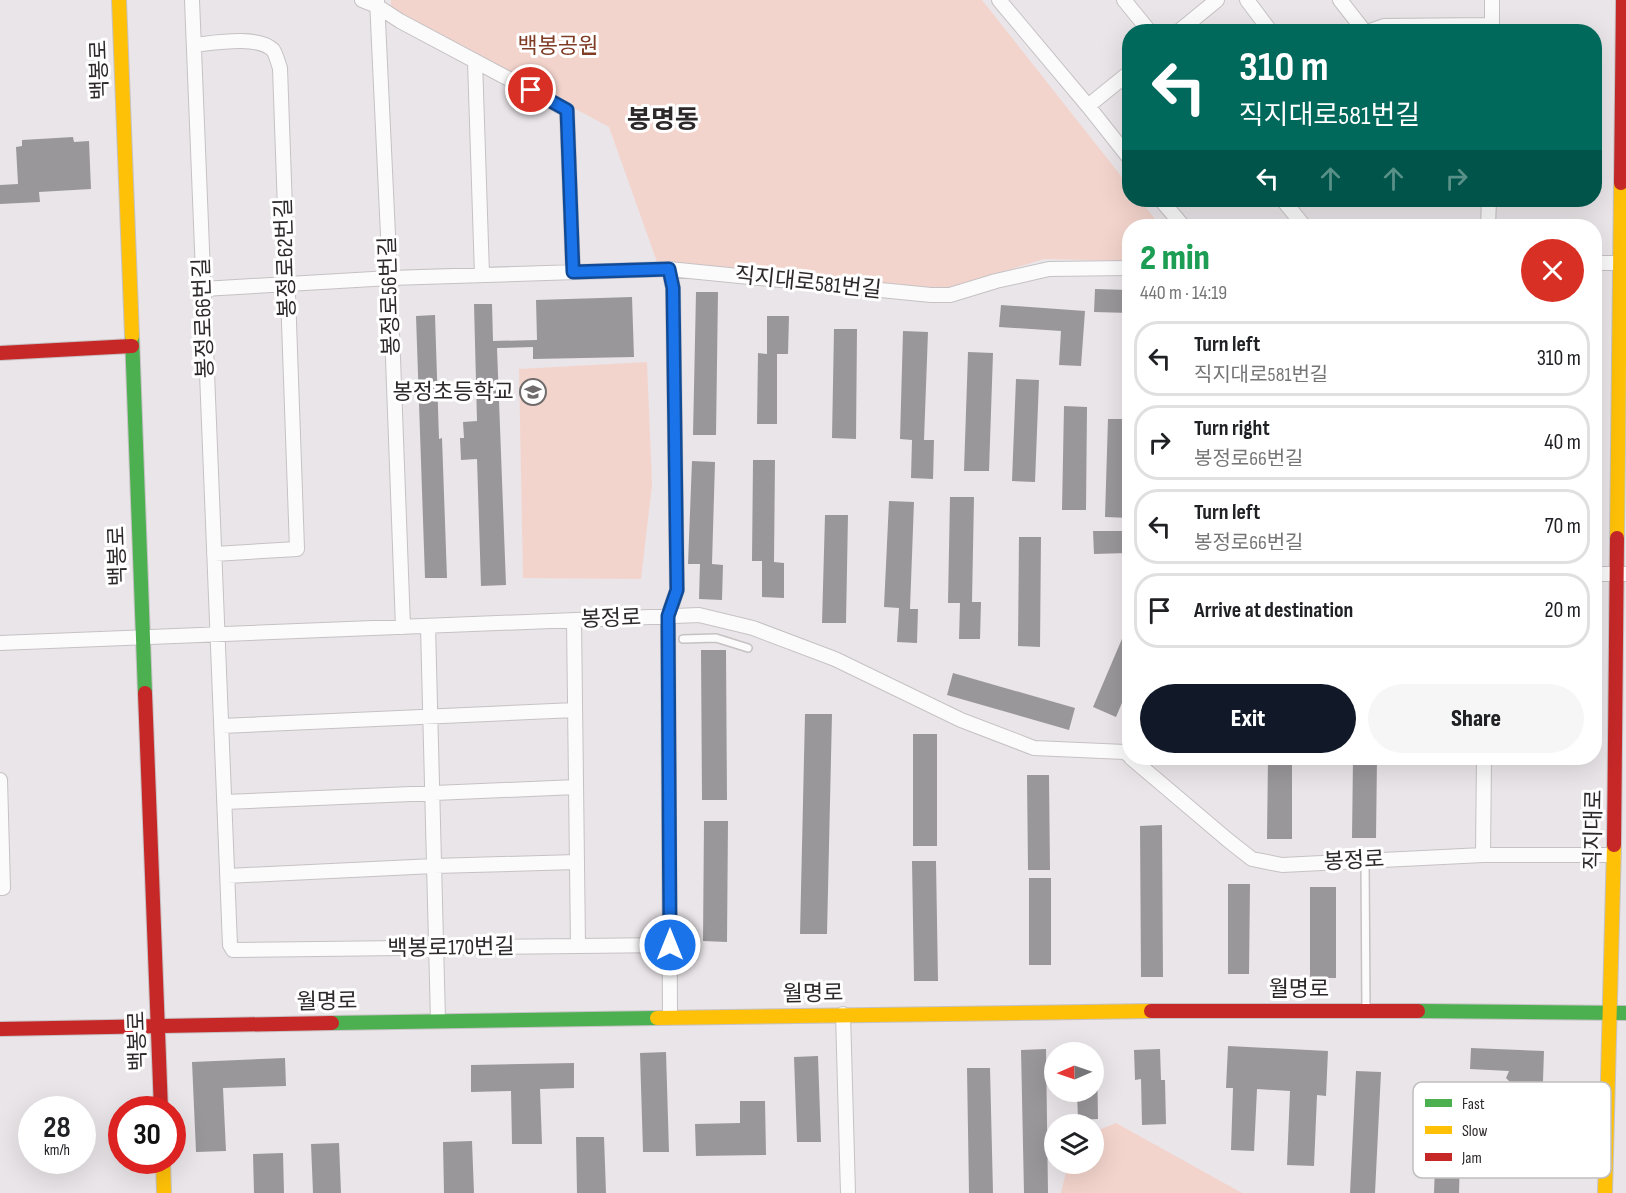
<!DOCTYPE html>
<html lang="en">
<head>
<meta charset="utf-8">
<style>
  :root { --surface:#fff; --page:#f6f6f6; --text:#202124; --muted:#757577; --line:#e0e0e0; --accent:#111827 }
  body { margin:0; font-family:"Sofia Sans Condensed","Noto Sans KR",sans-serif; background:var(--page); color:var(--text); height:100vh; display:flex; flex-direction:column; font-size:22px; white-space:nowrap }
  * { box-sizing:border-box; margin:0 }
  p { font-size:20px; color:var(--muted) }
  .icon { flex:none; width:33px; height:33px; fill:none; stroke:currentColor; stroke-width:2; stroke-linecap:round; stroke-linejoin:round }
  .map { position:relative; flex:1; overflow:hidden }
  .panel { position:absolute; left:1122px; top:219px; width:480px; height:546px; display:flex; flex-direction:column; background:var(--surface); border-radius:24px; box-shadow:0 6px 24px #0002 }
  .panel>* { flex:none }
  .hud { position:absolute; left:1122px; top:24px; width:480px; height:183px; border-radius:24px; box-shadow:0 6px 24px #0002; background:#00695c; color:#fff; overflow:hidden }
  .needle { width:39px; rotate:268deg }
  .tools { position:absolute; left:1044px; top:1042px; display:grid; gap:12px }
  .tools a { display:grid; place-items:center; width:60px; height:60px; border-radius:50%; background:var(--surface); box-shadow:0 6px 24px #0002; font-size:30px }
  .speed { position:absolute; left:18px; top:1096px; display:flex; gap:12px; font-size:30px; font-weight:700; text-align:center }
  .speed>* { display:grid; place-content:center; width:78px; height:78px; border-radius:50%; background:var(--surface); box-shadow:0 6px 24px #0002; line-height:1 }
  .speed small { font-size:15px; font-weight:400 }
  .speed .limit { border:9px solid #d22; background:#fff; color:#111 }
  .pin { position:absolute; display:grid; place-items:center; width:51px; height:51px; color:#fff; margin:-26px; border:3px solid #fff; border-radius:50%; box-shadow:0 2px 6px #0007 }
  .me { position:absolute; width:66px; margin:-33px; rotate:0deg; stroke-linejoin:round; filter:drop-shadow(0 0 4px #0008) }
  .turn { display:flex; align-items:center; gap:21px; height:126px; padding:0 18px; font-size:27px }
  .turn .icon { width:78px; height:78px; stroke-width:2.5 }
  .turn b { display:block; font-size:42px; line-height:51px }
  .lanes { display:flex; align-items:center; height:57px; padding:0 18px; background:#0003; justify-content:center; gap:30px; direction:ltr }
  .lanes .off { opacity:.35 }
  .round { display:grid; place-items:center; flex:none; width:63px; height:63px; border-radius:32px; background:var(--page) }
  .headline { display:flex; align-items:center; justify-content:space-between; height:102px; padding:0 18px }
  h1 { font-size:36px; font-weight:800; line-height:45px; color:#1e9e55 }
  .primary-button { display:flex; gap:12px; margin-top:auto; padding:12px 18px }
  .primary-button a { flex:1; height:69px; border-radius:36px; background:var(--accent); color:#fff; font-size:24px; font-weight:800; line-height:69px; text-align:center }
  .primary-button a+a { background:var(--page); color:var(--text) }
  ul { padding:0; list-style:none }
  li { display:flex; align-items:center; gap:18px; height:75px; margin:0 12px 9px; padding:0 6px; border:3px solid var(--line); border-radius:24px }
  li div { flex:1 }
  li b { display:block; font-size:22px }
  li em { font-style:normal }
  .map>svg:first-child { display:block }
  .green { fill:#f3d4cc }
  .building { fill:#9a979a }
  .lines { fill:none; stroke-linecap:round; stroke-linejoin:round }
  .lane-casing { stroke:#c6c2c4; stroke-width:10 }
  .street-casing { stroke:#c6c2c4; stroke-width:16 }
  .fast-casing { stroke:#c6c2c4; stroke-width:16 }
  .slow-casing { stroke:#c6c2c4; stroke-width:16 }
  .jam-casing { stroke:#c6c2c4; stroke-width:16 }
  .lane { stroke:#fcfbfc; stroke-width:7 }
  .street { stroke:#fcfbfc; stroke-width:14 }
  .fast { stroke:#4caf50; stroke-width:14 }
  .slow { stroke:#ffc107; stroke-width:14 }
  .jam { stroke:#c62828; stroke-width:14 }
  .route-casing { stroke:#114b97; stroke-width:15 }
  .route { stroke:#1a73e8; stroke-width:10 }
  .labels { text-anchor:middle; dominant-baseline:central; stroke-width:6; stroke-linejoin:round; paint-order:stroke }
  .park-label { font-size:22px; fill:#803d26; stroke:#fff }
  .street-label { font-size:22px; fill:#2d292b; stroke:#fff }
  .poi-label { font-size:22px; fill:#2d292b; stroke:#fff; text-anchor:end }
  .quarter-label { font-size:26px; font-weight:bold; fill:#2d292b; stroke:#fff }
  .key { fill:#fff; stroke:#c0bfbf; stroke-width:1.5 }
  .key-label { font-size:16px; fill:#2d292b }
</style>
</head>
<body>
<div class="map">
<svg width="1626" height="1193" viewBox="0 0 1626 1193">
  <rect width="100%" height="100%" fill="#eae5e8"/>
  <path class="green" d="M391,0H982L1129,186L1130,200H1140L1155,219L1154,226H1130L1129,261L1044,259L946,289L657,262L609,127L391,9Z
    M647,362L652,485L641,579L523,578L519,369Z
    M1116,1123L1242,1193H1061L1068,1164H1094V1132Z"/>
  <path class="building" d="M73,137L74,142L89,141L91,189L39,192L40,202L0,204V185L18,184L16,147L22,146V140Z
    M1095,289L1130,290V313L1094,312Z
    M696,292H718L716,435H693Z
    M632,297L634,357L533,359V347L497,348L506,585L481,586L477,459L461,460L460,438H464L463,422L477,421L474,304H492L493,341L537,340L536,300Z
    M1001,305L1085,311L1081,366L1059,365L1061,331L999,327Z
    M435,315L439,439L442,438L447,578H425L416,316Z
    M767,316H789L788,354H777V424H757L758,353L767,354Z
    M834,329H857L856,439L832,438Z
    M903,331L928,332L924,440H934L933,479L911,478L912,440L900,439Z
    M968,352L993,353L989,471H964Z
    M1016,379L1039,380L1035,482L1012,481Z
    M1064,406L1087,407L1086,510H1062Z
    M1108,419H1130V518L1105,517Z
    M753,460H775L774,562L784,563V598L762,597V561H752Z
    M692,461L715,462L712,564L723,565L722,600L699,599L700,564H688Z
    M950,497H974L972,602H981L980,639H959L960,603H948Z
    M889,501L914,502L910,609H918L917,643L897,642L899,608L884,607Z
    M825,515H848L846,623H822Z
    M1093,531H1127L1128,553L1094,554Z
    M1019,537H1041L1040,647L1018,646Z
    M1130,620V684L1116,717L1093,707Z
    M701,650H726L727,800H702Z
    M953,673L1075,708L1069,730L947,695Z
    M805,714H832L827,934H800Z
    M913,734H937V846H913Z
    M1268,758H1292V839H1267Z
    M1353,758H1377L1376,838H1352Z
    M1027,775H1049L1050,870H1028Z
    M704,821H728L727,942L703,941Z
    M1162,825L1163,977H1141L1140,826Z
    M912,861H936L938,981H914Z
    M1029,878H1051V965H1029Z
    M1228,884H1250L1249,974H1228Z
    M1310,887H1336V978H1310Z
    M1228,1046L1328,1051L1326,1096L1317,1095L1314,1166L1287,1165L1290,1091L1257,1089L1254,1151L1231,1150L1233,1088H1226Z
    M1471,1048L1544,1051L1541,1140L1517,1139L1519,1087H1515L1506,1078L1509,1071L1470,1069Z
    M1046,1049L1048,1193H1024L1021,1050Z
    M1160,1049L1161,1080H1165L1166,1124L1142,1125L1141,1079L1135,1080L1134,1050Z
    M666,1052L669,1152H643L640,1053Z
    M818,1056L821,1142H797L794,1057Z
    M285,1058L286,1086L223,1088L226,1151L196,1152L192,1062Z
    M1094,1059H1097L1098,1119L1078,1120L1077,1092H1094Z
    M574,1063V1088L540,1089L542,1144H512L511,1091L471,1092V1065Z
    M967,1068H990L993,1193H969Z
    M1356,1071L1381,1072L1375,1193H1350Z
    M1438,1086L1462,1087L1459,1193H1434Z
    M740,1101H765L766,1155L696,1156L695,1124L740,1123Z
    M576,1137H604L606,1193H577Z
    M472,1141L474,1193H444L443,1142Z
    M339,1143L341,1193H313L311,1144Z
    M283,1153L284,1193H254L253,1154Z"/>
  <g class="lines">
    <defs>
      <path id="lane" d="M683,639L716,638L748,648
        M1365,861L1366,1011"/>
      <path id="street" d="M192,0L230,945L233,950L670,945
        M362,0L377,6L400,21L567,110L573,272
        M377,0L390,278L403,627
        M999,0L1088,106L1130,159
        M1124,0L1150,32
        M1247,0L1271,32
        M1340,0L1365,32
        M1178,32L1217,0
        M1367,32L1384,26L1492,25
        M1492,32V0
        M194,45C214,43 258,35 273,50C276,54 278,63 280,68L297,549L214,554
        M475,61L482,275
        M1088,106L1130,72
        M1161,200L1183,226
        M1283,200L1304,226
        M1488,226L1489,200
        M1594,263H1626
        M669,269L673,288L677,590L668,616L670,1017
        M203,289L390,278L669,269L931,295H950L996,281L1049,269L1130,268
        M1594,574H1626
        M574,620L578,946
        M428,626L438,1021
        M0,643L699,615L753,628L835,659L961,720L1034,748L1125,752L1130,756
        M221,726L575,710
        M1131,758L1229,841L1252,859L1282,865L1483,855H1614
        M0,780L3,888H0
        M224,802L576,787
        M1483,855L1484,758
        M227,876L434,866L577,862
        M843,1014L848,1193"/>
      <path id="fast" d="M132,336L145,693
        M1418,1011L1626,1013
        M332,1023L657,1018"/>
      <path id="slow" d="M119,0L132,336
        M1617,538L1621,183
        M657,1018L1151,1011
        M163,1161L164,1193
        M1605,1193L1614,845"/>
      <path id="jam" d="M1621,183L1623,0
        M0,353L132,346
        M145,693L161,1110
        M1614,845L1617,538
        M1151,1011H1418
        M0,1029L332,1023"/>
    </defs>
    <use href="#lane" class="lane-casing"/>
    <use href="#street" class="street-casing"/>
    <use href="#fast" class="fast-casing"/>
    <use href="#slow" class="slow-casing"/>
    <use href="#jam" class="jam-casing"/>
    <use href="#lane" class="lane"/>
    <use href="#street" class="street"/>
    <use href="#fast" class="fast"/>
    <use href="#slow" class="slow"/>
    <use href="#jam" class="jam"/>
  </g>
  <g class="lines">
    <defs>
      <path id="route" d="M531,90L567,110L573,272L669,269L673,288L677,590L668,616L670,945"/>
    </defs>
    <use href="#route" class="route-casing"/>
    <use href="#route" class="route"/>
  </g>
  <defs>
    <symbol id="school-ring" viewBox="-11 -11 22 22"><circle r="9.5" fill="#fff" stroke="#6f6b6d" stroke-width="1.5"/><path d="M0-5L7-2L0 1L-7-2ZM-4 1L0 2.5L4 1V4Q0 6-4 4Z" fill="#6f6b6d"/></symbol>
  </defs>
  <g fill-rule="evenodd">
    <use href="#school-ring" x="518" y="377" width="30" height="30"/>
  </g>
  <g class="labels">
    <g class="park-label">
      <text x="558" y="46">백봉공원</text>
    </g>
    <g class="street-label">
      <text transform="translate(100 70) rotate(-92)">백봉로</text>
      <text transform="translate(286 258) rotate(-92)">봉정로62번길</text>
      <text transform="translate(808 283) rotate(6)">직지대로581번길</text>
      <text transform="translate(390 296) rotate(-92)">봉정로56번길</text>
      <text transform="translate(204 318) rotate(-92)">봉정로66번길</text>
      <text transform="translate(118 556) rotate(-92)">백봉로</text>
      <text transform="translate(611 619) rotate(-2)">봉정로</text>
      <text transform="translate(1594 830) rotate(-89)">직지대로</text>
      <text transform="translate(1354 861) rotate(-3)">봉정로</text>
      <text transform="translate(451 948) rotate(-1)">백봉로170번길</text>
      <text x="1299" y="989">월명로</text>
      <text transform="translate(813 994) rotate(-1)">월명로</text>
      <text transform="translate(327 1002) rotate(-1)">월명로</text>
      <text transform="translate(138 1041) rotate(-92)">백봉로</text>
    </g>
    <g class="poi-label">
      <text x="514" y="392">봉정초등학교</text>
    </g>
    <g class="quarter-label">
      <text x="663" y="120">봉명동</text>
    </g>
  </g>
  <rect x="1413" y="1082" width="198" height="96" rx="9" class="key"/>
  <rect x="1425" y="1099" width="27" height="8" fill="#4caf50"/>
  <rect x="1425" y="1126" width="27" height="8" fill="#ffc107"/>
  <rect x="1425" y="1153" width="27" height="8" fill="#c62828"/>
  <g class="key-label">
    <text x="1462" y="1109">Fast</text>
    <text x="1462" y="1136">Slow</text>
    <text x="1462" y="1163">Jam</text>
  </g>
</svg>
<div class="tools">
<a><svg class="needle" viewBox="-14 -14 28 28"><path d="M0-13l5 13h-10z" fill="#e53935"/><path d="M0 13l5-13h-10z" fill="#757577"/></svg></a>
<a><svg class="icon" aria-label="layers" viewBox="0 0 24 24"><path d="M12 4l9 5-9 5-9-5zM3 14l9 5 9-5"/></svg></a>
</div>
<div class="speed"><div>28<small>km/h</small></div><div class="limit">30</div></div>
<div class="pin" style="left:531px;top:90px;background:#d93025"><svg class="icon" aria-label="arrive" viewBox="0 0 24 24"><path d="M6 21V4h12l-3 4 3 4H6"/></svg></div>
<svg class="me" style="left:670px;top:945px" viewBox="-20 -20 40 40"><circle r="17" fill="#1a73e8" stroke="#fff" stroke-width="3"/><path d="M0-11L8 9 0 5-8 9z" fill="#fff"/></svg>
<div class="hud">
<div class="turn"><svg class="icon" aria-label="left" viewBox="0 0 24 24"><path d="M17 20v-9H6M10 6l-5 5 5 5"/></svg><div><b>310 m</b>직지대로581번길</div></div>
<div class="lanes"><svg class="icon" aria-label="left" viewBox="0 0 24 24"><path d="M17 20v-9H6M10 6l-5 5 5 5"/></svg><svg class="icon off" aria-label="ahead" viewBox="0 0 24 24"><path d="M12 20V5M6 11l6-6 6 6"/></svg><svg class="icon off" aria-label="ahead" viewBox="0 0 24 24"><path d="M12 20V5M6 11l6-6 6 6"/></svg><svg class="icon off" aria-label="right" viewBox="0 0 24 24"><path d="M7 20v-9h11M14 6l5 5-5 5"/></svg></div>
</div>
<section class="panel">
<div class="headline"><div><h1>2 min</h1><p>440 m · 14:19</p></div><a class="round" style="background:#d93025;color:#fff"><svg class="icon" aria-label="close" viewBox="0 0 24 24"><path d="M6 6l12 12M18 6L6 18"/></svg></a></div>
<ul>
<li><svg class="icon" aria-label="left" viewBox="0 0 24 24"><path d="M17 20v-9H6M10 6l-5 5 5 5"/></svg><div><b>Turn left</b><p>직지대로581번길</p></div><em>310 m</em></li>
<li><svg class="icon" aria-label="right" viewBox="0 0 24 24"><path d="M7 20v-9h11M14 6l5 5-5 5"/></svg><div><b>Turn right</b><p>봉정로66번길</p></div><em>40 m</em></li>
<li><svg class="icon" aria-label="left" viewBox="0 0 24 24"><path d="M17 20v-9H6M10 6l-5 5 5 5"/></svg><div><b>Turn left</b><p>봉정로66번길</p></div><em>70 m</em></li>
<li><svg class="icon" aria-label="arrive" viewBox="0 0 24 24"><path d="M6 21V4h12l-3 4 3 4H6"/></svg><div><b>Arrive at destination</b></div><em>20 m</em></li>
</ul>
<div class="primary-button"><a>Exit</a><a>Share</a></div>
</section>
</div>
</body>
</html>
